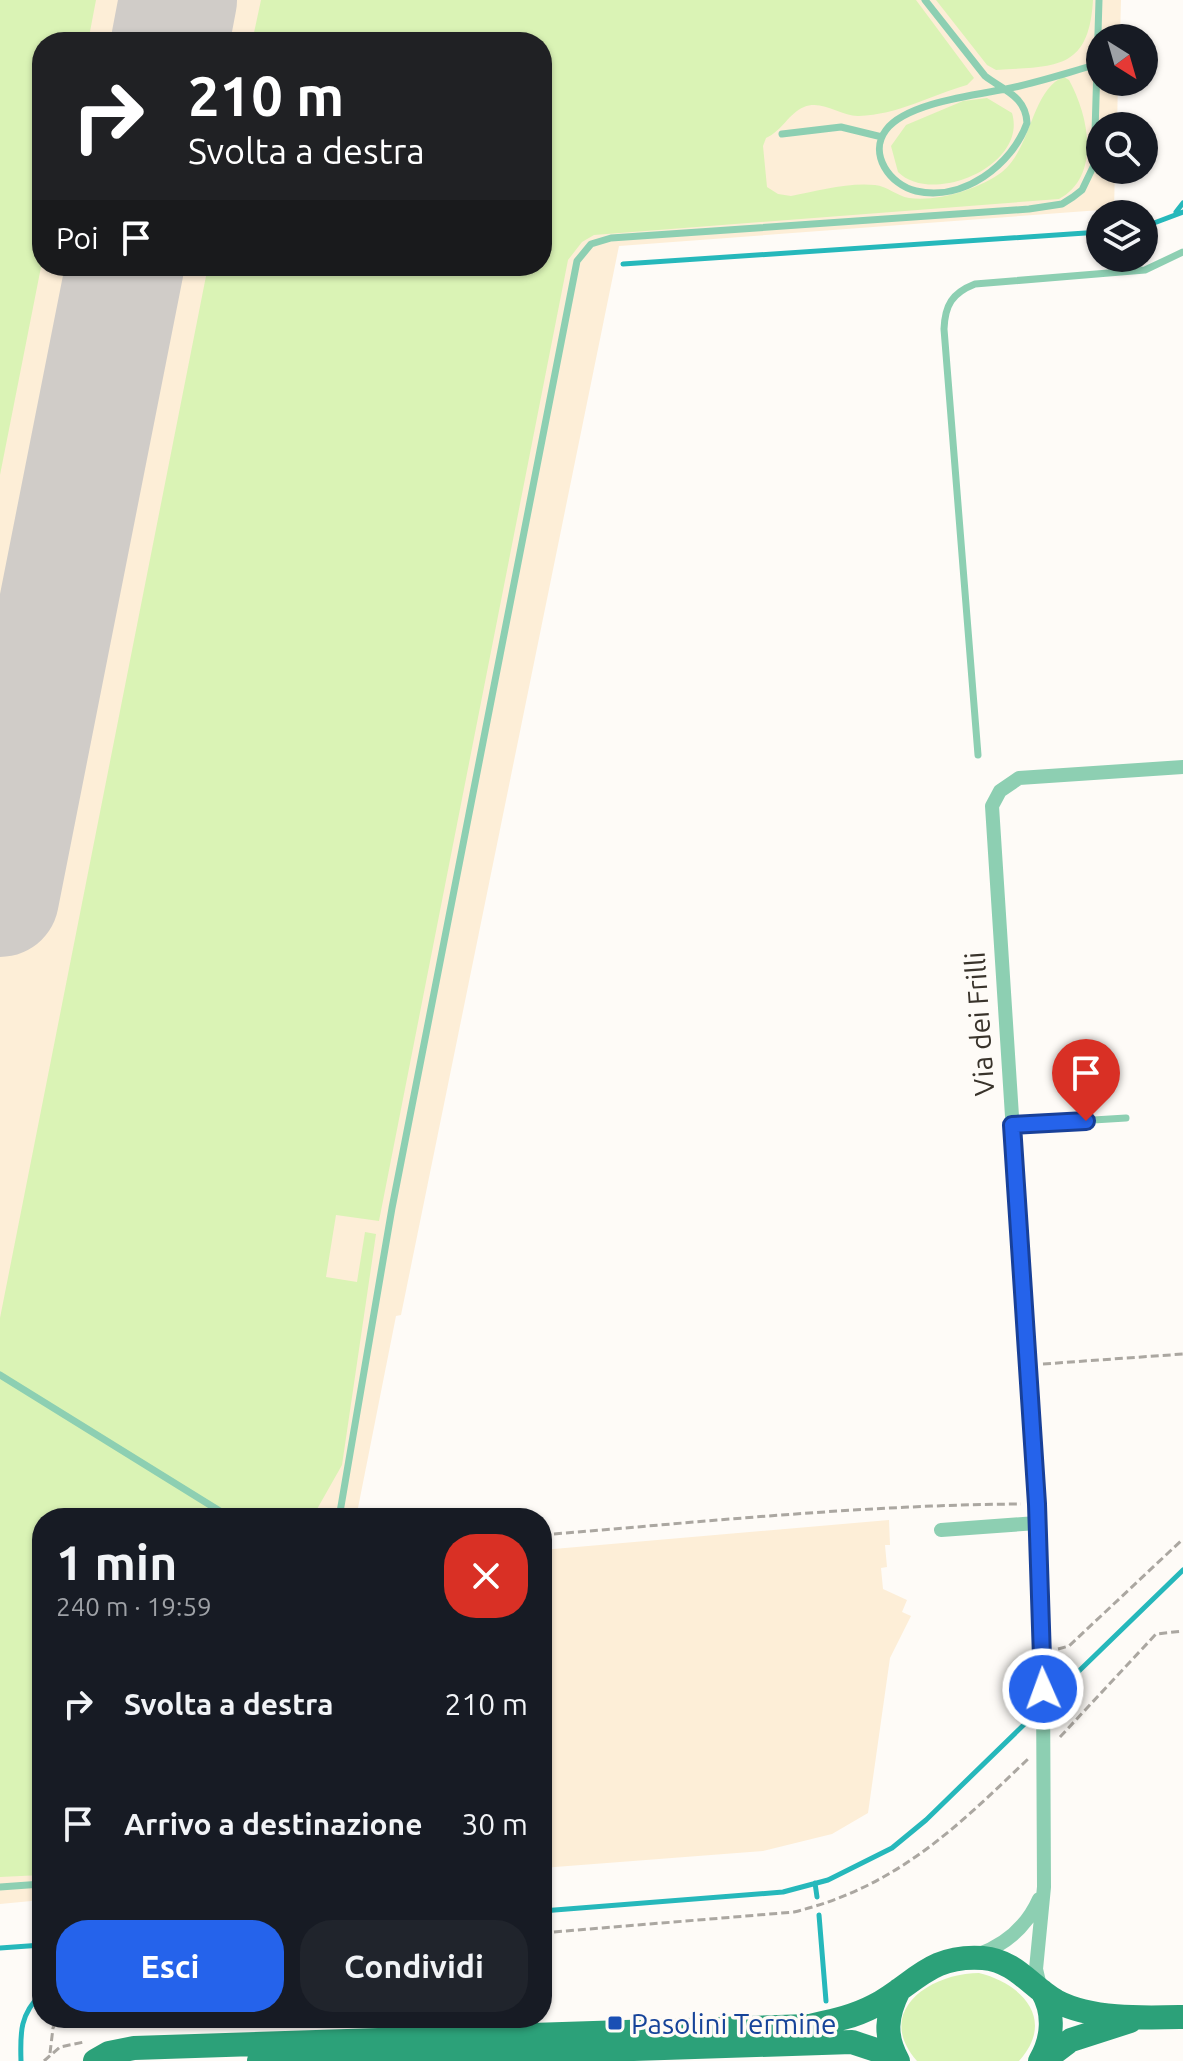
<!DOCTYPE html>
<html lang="it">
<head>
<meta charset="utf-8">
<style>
  :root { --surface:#171b24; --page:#20242c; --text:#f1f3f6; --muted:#9ea1a6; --accent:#2563eb }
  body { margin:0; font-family:Ubuntu,sans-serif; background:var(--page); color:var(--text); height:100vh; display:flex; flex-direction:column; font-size:30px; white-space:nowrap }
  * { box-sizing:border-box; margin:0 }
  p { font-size:26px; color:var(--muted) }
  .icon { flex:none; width:44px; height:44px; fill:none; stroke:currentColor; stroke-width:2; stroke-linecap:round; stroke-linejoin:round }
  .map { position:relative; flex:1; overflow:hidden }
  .panel { position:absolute; left:32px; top:1508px; width:520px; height:520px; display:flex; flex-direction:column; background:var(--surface); border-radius:32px; box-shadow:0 2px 6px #0004 }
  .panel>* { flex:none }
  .guide { position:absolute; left:32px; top:32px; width:520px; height:244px; border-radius:32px; box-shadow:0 2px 6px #0004; background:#202124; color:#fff; overflow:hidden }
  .needle { width:52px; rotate:143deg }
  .fabs { position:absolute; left:1086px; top:24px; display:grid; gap:16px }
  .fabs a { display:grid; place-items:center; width:72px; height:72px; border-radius:50%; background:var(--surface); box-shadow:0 2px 6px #0004; font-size:40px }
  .pin { position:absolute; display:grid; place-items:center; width:68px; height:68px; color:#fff; margin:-82px -34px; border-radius:50% 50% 50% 0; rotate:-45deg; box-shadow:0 0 8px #0007 }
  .pin .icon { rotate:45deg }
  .me { position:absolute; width:88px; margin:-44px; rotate:358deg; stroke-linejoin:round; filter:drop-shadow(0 0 6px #0008) }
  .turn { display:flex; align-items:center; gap:28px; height:168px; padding:0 24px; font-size:36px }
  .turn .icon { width:104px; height:104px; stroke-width:2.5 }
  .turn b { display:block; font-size:56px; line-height:68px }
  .then { display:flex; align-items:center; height:76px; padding:0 24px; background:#0003; gap:16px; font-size:30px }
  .round { display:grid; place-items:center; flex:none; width:84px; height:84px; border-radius:32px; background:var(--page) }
  .head { display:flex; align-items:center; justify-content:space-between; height:136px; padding:0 24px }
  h1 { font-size:48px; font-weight:700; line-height:60px }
  .button { display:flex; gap:16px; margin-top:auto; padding:16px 24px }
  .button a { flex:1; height:92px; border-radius:32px; background:var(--accent); color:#fff; font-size:32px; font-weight:700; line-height:92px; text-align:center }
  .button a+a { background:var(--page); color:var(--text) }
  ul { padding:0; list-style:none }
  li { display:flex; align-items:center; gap:24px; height:120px; padding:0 24px }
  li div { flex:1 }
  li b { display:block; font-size:30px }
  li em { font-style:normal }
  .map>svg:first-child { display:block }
  .built { fill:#fdeed7; fill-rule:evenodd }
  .green { fill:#daf3b5 }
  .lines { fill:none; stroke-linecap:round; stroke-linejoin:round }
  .stream { stroke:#26b8bb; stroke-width:5 }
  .taxiway { stroke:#d0ccc8; stroke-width:48 }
  .runway { stroke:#d0ccc8; stroke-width:118 }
  .path { stroke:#aba7a1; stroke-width:3; stroke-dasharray:8 4; stroke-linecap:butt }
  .service { stroke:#8dcfb2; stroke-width:7 }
  .minor { stroke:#8dcfb2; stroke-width:14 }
  .primary { stroke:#2ca179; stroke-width:24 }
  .route-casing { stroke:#184099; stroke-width:20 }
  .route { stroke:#2563eb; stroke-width:14 }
  .transit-dot { fill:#1a4fb4; stroke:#fefbf7; stroke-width:3 }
  .labels { text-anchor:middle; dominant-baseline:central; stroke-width:7; stroke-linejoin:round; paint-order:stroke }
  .street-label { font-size:28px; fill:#39332b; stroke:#fefbf7 }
  .transit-label { font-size:28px; fill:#164399; stroke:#fefbf7; text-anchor:start }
</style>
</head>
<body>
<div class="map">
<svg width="1183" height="2061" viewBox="0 0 1183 2061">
  <rect width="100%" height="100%" fill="#fefbf7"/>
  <path class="built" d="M0,0H1121L1120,38H1100V82H1118L1117,126H1100V170H1115L1114,209L619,246L401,1315L396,1316L356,1518H42V1900L0,1904ZM42,42H542V266H42Z
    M889,1520L890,1545H885L887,1567L881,1568L883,1589L907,1600L902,1612L911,1616L890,1658L868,1813L832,1834L763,1851L542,1868V1550Z"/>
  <path class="green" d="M0,0H96L88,42H42V262L0,475Z
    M261,0H916L974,78L967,85C931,95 897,115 859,116C842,117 822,99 804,107C789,113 782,131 766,138L763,146L767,187L778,194L791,196C816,191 849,182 875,185C887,186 897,196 909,198C938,202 979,189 1002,172C1031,150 1032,88 1064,77L1069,80C1088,114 1102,176 1059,199L594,235L582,242L568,260L379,1221L336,1215L326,1277L357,1282L365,1232L376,1234L342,1465L312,1518H42V1875L0,1877V1318L208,266H542V42H252Z
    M936,0H1093C1089,71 1055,66 996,70L987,65Z
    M987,98L1012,113C1028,166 932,206 898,172L891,146L906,125L963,101Z
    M979,1973C1023,1984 1056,2020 1019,2061H917C873,2011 931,1973 979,1973Z"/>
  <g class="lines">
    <path class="stream" d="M1176,212L1183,203
      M1154,223L1183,212
      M623,264L1100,232
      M1047,1702L1183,1570
      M815,1883L817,1897
      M542,1911L783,1892L828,1880L892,1848L926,1820L1040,1709
      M819,1915L826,2001
      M0,1948L42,1945
      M21,2061C20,2032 20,2014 42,1993"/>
    <path class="taxiway" d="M0,671C44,638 55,587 71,538
      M0,847L6,867"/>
    <path class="runway" d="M170,42L178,0
      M0,898L125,266"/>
    <path class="path" d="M1043,1364L1183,1354
      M542,1535C702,1522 861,1505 1021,1504
      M1058,1649L1069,1646L1183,1539
      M1060,1737L1156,1634L1183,1631
      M542,1933L794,1912C896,1887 955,1829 1028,1759
      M50,2053L53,2028L58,2018
      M44,2061L60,2047L84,2042"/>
    <path class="service" d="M925,0L985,76C1003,90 1026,96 1027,123C1012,165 963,202 916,191C890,185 868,154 886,130C906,103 975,95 1006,89C1036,83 1066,73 1095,65
      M782,134L841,127L882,137
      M978,755L944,329C945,305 952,293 975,284L1145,270L1183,252
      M1012,1125L1126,1118
      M0,1375L231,1518
      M339,1518L392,1208L577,261L591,244L611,238L1029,209L1062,204L1073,197L1082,190L1094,165L1099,0
      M0,1887L42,1884"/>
    <path class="minor" d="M941,1530L1037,1523
      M977,1955C1005,1945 1027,1926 1039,1899
      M1041,1990L1036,1969L1044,1887L1043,1681L1037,1504L992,806L1000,791L1019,778L1183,767"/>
    <path class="primary" d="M95,2061L109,2053L134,2048L809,2026C832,2021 853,2017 874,2006C914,1985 929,1954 983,1958C1016,1961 1030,1986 1056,2001C1092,2020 1144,2018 1183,2017
      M259,2061L852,2042L879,2051L895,2061
      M898,2061C884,2036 886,2016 899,1990
      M1040,2061C1053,2039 1055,2013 1042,1991
      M1043,2061L1071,2040L1130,2021"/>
  </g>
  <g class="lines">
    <defs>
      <path id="route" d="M1043,1689L1037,1504L1012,1125L1086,1121"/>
    </defs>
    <use href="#route" class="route-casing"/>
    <use href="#route" class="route"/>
  </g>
  <rect class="transit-dot" x="607" y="2015" width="16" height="16" rx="4"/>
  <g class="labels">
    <g class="street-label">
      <text transform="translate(979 1024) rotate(-94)">Via dei Frilli</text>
    </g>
    <g class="transit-label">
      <text x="631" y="2023">Pasolini Termine</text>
    </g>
  </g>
</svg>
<div class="fabs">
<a><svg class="needle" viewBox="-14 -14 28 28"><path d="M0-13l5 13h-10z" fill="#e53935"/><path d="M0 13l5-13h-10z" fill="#9ea1a6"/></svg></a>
<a><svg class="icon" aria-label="search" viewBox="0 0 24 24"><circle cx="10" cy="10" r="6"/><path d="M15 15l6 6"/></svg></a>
<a><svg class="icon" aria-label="layers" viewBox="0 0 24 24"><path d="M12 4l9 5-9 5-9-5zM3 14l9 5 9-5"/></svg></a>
</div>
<div class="pin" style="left:1086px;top:1121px;background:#d93025"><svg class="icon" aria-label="arrive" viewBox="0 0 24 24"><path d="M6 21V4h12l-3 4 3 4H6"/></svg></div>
<svg class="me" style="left:1043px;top:1689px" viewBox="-20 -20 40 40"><circle r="17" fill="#2563eb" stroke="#fff" stroke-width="3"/><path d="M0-11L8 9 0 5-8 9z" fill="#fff"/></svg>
<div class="guide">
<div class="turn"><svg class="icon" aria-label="right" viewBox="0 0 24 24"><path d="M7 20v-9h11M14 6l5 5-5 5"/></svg><div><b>210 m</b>Svolta a destra</div></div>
<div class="then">Poi<svg class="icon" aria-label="arrive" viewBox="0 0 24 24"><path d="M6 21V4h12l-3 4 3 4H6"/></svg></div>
</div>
<section class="panel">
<div class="head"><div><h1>1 min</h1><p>240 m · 19:59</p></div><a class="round" style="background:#d93025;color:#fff"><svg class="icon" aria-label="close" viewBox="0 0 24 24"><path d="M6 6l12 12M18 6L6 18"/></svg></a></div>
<ul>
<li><svg class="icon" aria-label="right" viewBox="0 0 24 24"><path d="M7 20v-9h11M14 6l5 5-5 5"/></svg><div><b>Svolta a destra</b></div><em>210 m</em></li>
<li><svg class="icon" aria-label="arrive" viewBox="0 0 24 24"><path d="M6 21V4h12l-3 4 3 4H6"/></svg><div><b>Arrivo a destinazione</b></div><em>30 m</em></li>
</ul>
<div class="button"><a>Esci</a><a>Condividi</a></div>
</section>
</div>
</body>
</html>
